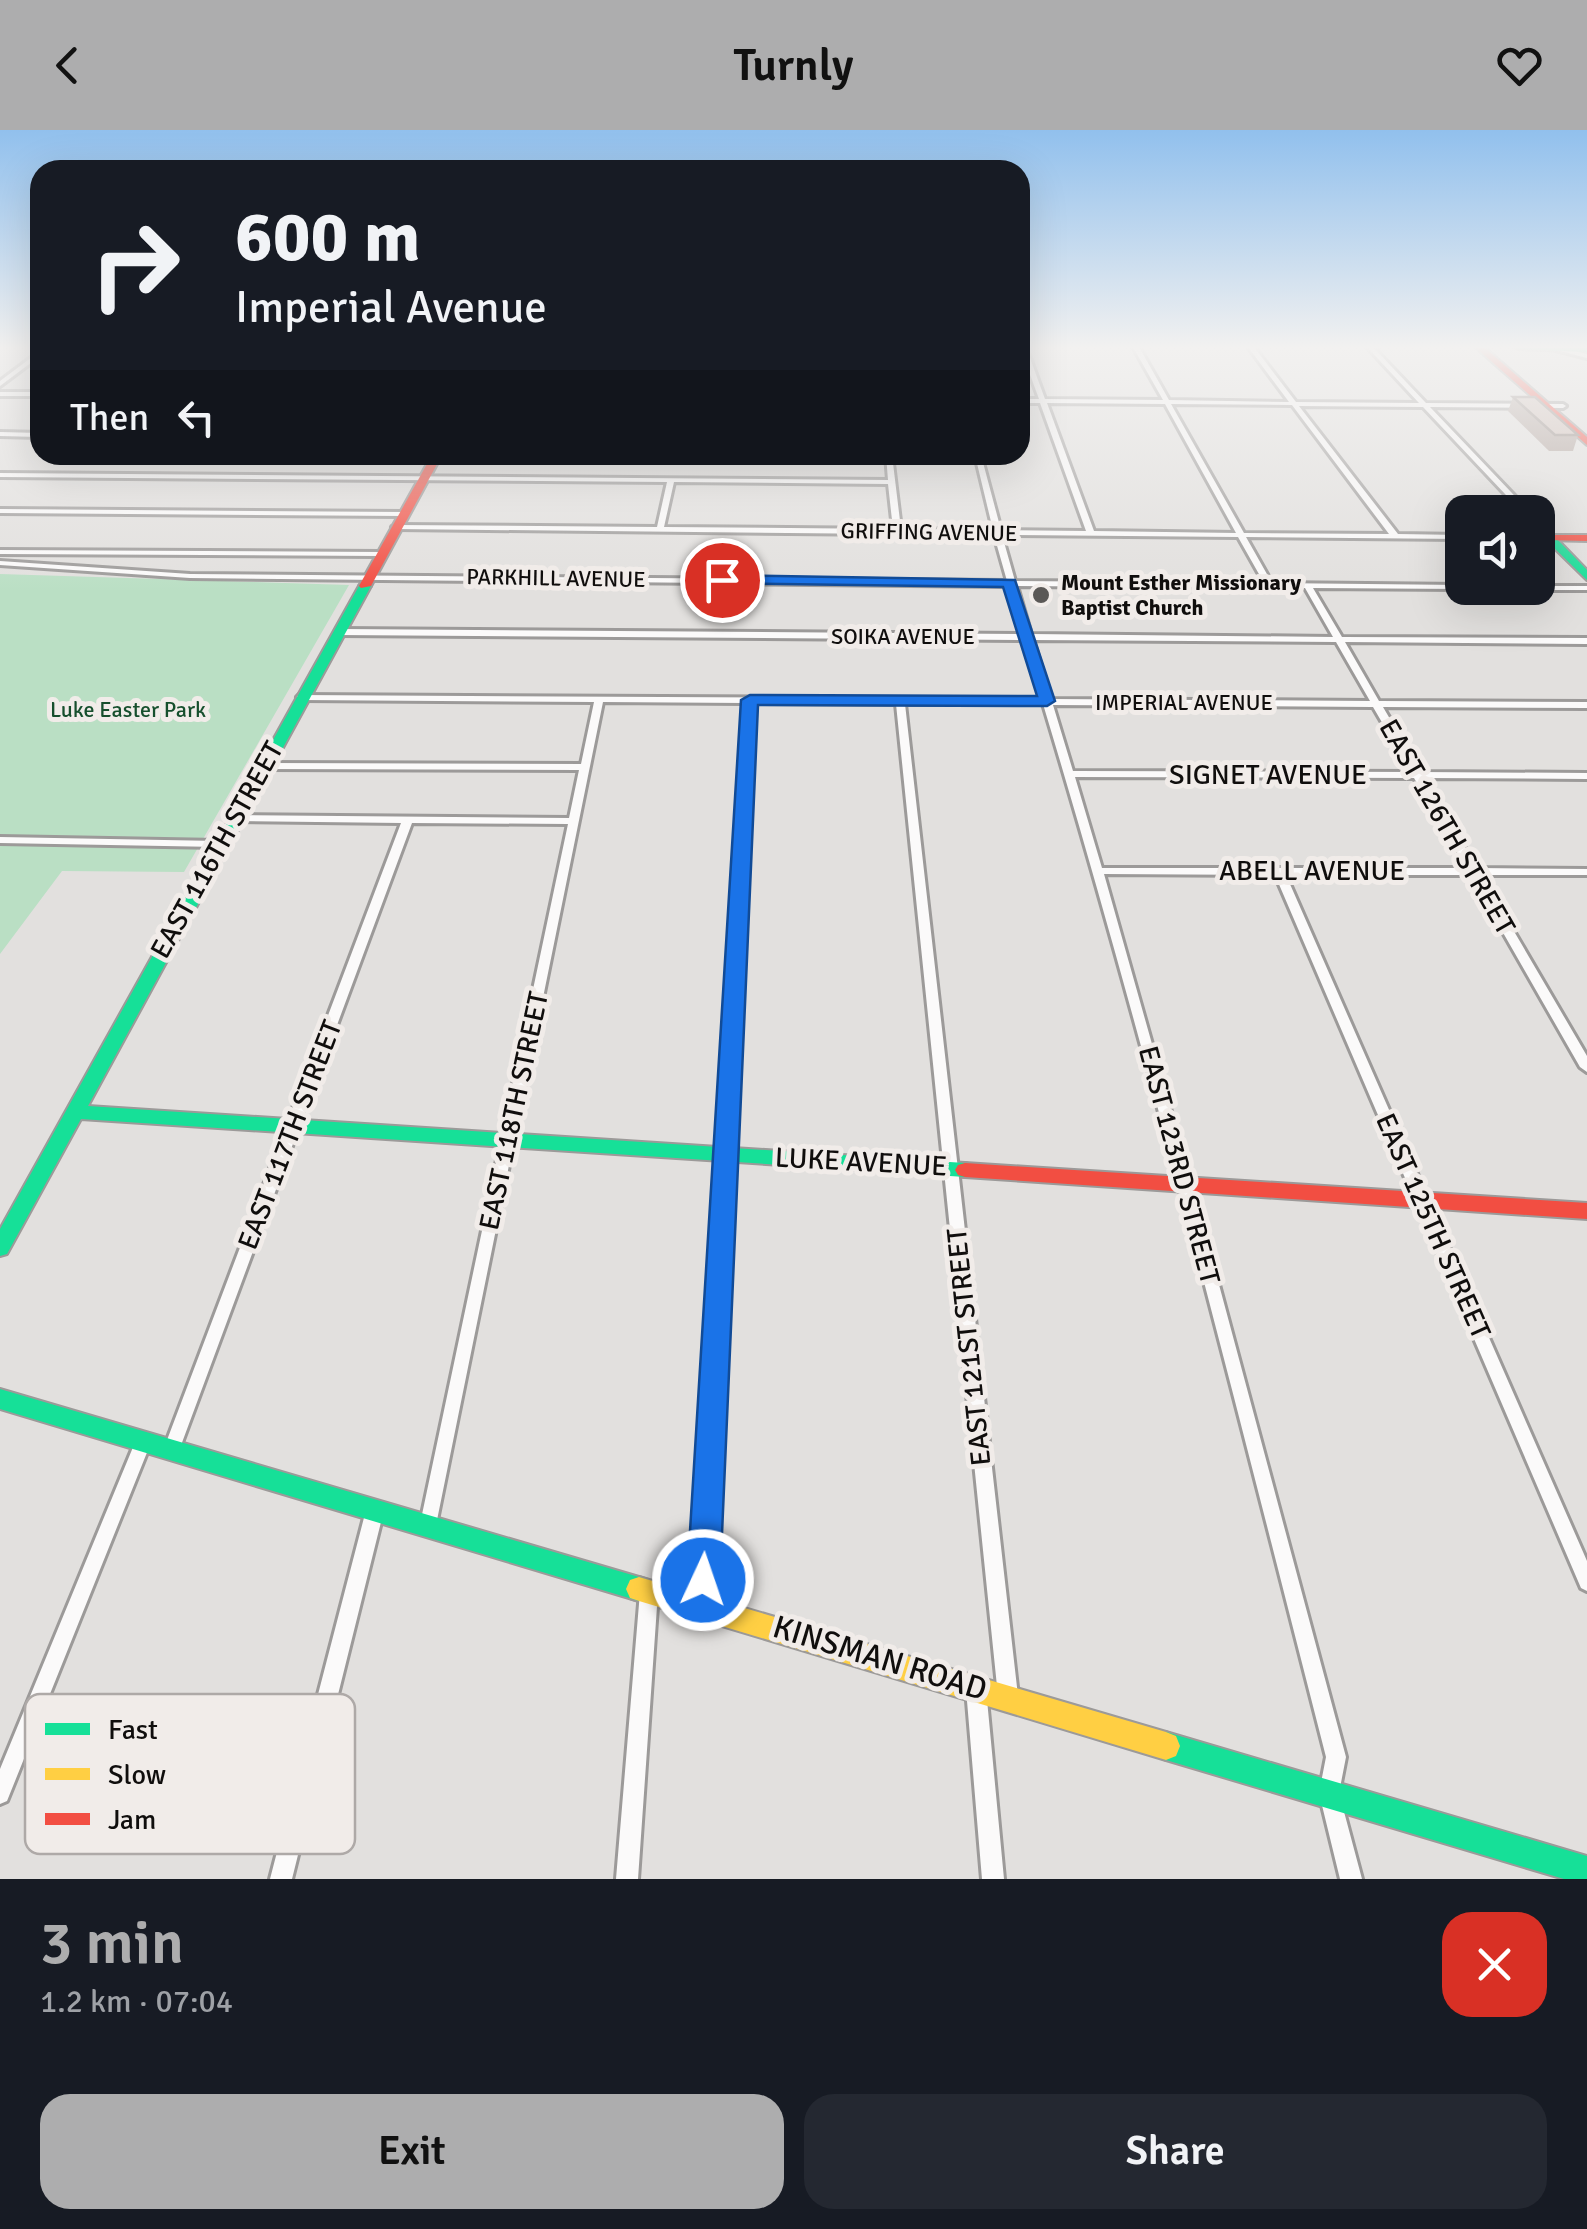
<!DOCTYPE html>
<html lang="en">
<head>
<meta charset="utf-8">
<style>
  :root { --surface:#171b24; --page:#242831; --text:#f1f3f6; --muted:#9ea1a6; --accent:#adadae }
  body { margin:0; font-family:Signika,sans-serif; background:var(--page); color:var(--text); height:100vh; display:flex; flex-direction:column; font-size:38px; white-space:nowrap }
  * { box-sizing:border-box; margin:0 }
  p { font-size:32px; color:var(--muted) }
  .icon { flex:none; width:55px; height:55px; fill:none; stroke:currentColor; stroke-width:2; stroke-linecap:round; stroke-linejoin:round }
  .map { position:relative; height:1749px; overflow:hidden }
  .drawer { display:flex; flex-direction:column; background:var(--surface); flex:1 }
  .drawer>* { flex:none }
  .guide { position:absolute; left:30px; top:30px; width:1000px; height:305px; border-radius:30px; box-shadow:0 10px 40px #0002; background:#171b24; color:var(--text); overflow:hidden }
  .tools { position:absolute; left:1445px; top:365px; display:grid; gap:20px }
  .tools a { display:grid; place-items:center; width:110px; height:110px; border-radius:20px; background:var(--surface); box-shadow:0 10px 40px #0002; font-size:50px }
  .pin { position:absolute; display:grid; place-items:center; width:85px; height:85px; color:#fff; margin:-42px; border:5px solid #fff; border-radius:50%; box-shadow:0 2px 10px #0007 }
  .me { position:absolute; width:110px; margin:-55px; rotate:3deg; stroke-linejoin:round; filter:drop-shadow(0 0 8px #0008) }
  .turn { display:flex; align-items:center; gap:35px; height:210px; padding:0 40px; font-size:45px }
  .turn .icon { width:130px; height:130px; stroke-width:2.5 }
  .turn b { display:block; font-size:70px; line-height:85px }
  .then { display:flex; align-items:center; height:95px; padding:0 40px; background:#0003; gap:20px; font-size:38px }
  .round { display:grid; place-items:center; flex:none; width:105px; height:105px; border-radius:30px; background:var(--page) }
  .head { display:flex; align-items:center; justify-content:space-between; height:170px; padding:0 40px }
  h1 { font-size:60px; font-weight:600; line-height:75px; color:var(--accent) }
  .primary-button { display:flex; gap:20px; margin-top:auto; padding:20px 40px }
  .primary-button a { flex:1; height:115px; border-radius:30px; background:var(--accent); color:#111; font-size:40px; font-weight:600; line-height:115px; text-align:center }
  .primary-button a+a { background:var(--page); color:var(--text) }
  header { display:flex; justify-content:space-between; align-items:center; height:130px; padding:0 40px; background:var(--accent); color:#111; font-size:45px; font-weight:600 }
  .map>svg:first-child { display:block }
  .green { fill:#badfc4 }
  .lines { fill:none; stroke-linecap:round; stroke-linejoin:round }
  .street-casing { stroke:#9c9a99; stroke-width:6 }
  .fast-casing { stroke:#9c9a99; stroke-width:4 }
  .slow-casing { stroke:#9c9a99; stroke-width:4 }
  .jam-casing { stroke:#9c9a99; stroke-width:4 }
  .street { fill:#fbfafa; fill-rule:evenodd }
  .fast { fill:#16e098; fill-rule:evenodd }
  .slow { fill:#ffcf43; fill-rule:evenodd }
  .jam { fill:#f24e42; fill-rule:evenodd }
  .wall { fill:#b1a39d }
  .building { fill:#cebdb6; stroke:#90847f; stroke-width:2.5 }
  .route { fill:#1a73e8; stroke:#114b97; stroke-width:2.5 }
  .poi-dot { fill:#5a5856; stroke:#f1ece9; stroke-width:4 }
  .labels { text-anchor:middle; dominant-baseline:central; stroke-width:10; stroke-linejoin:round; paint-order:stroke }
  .far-street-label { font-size:22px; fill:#100e0d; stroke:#f1ece9 }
  .far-poi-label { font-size:22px; font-weight:bold; fill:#100e0d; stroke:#f1ece9; text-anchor:start }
  .far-park-label { font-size:22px; fill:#164f2d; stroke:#f1ece9 }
  .street-label { font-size:28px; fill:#100e0d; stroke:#f1ece9 }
  .near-street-label { font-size:32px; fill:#100e0d; stroke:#f1ece9 }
  .key { fill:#f1ece9; stroke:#aea9a7; stroke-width:2.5 }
  .key-label { font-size:28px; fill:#100e0d }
</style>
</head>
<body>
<header><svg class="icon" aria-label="back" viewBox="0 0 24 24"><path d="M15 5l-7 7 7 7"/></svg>Turnly<svg class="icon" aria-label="heart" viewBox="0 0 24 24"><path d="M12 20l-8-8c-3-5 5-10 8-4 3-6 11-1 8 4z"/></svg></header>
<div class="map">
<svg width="1587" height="1749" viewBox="0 0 1587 1749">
  <rect width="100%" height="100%" fill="#e2e0de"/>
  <path class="green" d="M0,444L349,455L184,742L62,741L0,824Z"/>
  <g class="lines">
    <defs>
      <path id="street" d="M1020,217H1026L1045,269L1163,270L1133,217H1139L1169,270L1289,272L1248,217H1254L1296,272L1419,273L1367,217H1373L1426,273L1563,274L1566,276L1563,278L1430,277L1530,382H1522L1423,277L1299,276L1398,404L1462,405V409L1246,407L1272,453L1462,455V458H1466L1462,459L1313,458L1342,507L1587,508V514L1345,512L1379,571L1587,572V578L1383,577L1421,642L1587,643V649L1425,648L1477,738L1587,739V745H1481L1587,926V942L1580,937L1470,745H1286L1587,1431V1461L1581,1458L1275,745L1104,744L1200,1084L1346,1627L1339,1663L1362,1749H1340L1319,1663L1326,1627C1236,1275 1148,922 1043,574H905L1018,1566L1015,1573L1008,1576L1001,1573L998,1566L896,574L755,573L711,1475L709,1481L702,1484L695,1481L693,1475L745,573L603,572L435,1400L429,1402L423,1400L420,1394L568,694L412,693L180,1318L178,1323L172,1326L166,1323L164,1318L401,693L234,691L229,688L234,685L569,688L579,640L264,639L259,636L264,633L581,634L594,572L302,570L297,567L299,565L1041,569L1024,510L339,505L335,502L339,499L1022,504L1008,456L190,448L0,435V431L190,444L1007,451L994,405L396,399L392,397L396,395L657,397L667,352L0,347V343L888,350L886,325H892L901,399L993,400L975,325H981L1001,400L1086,401L1040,273H1020V269H1039ZM1047,273L1165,274L1236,403L1094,401ZM1171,274L1292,275L1389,404L1244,403ZM674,352L888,354L893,399L664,397ZM1002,405L1238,407L1264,453L1015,451ZM1017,456L1305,458L1333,507L1031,504ZM1033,510L1336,512L1370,571L1051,569ZM1053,575L1373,577L1411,642L1073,641ZM1075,647L1414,648L1466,738H1102Z
        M1558,217L1587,224V228L1556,220Z
        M40,221V226L0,256V251Z
        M0,262H40V266H0Z
        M0,302L40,303V307L0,306Z
        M0,379L404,382L408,384L404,386L0,383Z
        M1538,393L1553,406V410H1547L1538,399Z
        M0,420L381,422L385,424L381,426L0,424Z
        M1538,456H1587V460H1485L1481,458H1538Z
        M0,707L219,711L224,714L219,717L0,713Z
        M144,1303L150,1305L152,1310L7,1671L0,1674V1639L136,1310L138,1305Z
        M375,1372L381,1374L384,1380L292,1749H270L366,1380L369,1374Z
        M649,1453L655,1456L658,1462L638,1749H616L640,1462L643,1456Z
        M976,1549L983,1552L986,1559L1004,1749H982L966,1559L969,1552Z"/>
      <path id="fast" d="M1514,217L1587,218V222L1518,219Z
        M1546,406H1554L1587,440V450L1546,410Z
        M365,453L371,456L88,976L965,1033L972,1035L975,1040L972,1045L965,1047L81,989L7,1124L0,1126V1099L359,456Z
        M0,1259L639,1447L648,1450L652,1459L648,1468L639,1471L0,1279Z
        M1166,1602L1587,1726V1749H1564L1166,1630L1156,1626L1152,1616L1156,1606Z"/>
      <path id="slow" d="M639,1447L1166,1602L1176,1606L1180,1616L1176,1626L1166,1630L639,1471L630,1468L626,1459L630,1450Z"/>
      <path id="jam" d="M1475,217H1484L1587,307V315Z
        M432,325H442L371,456L361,458L359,456Z
        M1550,405H1587V411L1546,410L1545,408Z
        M965,1033L1587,1073V1089L965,1047L958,1045L955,1040L958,1035Z"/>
    </defs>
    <use href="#street" class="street-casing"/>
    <use href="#fast" class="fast-casing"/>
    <use href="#slow" class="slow-casing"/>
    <use href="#jam" class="jam-casing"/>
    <use href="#street" class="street"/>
    <use href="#fast" class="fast"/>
    <use href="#slow" class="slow"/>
    <use href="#jam" class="jam"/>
  </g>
  <path class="wall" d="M1513,267L1578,305L1573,321H1549L1508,281Z"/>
  <path class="building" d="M1513,267H1535L1578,305H1555Z"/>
  <linearGradient id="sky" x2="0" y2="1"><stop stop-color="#91c0ed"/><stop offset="0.47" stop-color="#f2f1f0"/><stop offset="1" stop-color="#f2f1f0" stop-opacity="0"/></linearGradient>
  <rect width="1587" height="462" fill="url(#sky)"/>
  <path class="route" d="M722,445L1015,450L1055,571L1047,576L758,575L720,1450L715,1462L703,1466L691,1462L687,1450L741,570L750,565L1037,566L1003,457L716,453V447Z"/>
  <circle class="poi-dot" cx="1041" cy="465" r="10"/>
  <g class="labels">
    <g class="far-street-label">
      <text transform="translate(929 402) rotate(1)">GRIFFING AVENUE</text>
      <text transform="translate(556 448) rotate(1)">PARKHILL AVENUE</text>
      <text x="903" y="506">SOIKA AVENUE</text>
      <text x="1184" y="572">IMPERIAL AVENUE</text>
    </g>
    <g class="far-poi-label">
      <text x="1061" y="452">Mount Esther Missionary<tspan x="1061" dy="25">Baptist Church</tspan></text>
    </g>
    <g class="far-park-label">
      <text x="128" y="579">Luke Easter Park</text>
    </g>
    <g class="street-label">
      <text x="1268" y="645">SIGNET AVENUE</text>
      <text transform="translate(1447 697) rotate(60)">EAST 126TH STREET</text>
      <text transform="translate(217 720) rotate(-61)">EAST 116TH STREET</text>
      <text x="1312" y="741">ABELL AVENUE</text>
      <text transform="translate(514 981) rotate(-78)">EAST 118TH STREET</text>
      <text transform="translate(290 1005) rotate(-69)">EAST 117TH STREET</text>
      <text transform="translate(861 1032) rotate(3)">LUKE AVENUE</text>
      <text transform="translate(1179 1035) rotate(75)">EAST 123RD STREET</text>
      <text transform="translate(1433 1096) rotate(66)">EAST 125TH STREET</text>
      <text transform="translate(969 1217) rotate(-96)">EAST 121ST STREET</text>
    </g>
    <g class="near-street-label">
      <text transform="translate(880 1528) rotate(17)">KINSMAN ROAD</text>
    </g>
  </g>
  <rect x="25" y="1564" width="330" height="160" rx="15" class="key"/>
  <rect x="45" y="1593" width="45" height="12" fill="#16e098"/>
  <rect x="45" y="1638" width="45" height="12" fill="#ffcf43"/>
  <rect x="45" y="1683" width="45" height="12" fill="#f24e42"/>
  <g class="key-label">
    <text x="108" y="1609">Fast</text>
    <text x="108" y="1654">Slow</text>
    <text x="108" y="1699">Jam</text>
  </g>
</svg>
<div class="tools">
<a><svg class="icon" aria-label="sound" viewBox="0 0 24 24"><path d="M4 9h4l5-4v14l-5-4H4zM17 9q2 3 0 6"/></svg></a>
</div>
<div class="pin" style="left:722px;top:450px;background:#d93025"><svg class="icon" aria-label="arrive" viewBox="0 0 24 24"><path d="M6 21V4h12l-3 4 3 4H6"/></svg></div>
<svg class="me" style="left:703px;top:1450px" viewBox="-20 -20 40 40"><circle r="17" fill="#1a73e8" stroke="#fff" stroke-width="3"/><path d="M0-11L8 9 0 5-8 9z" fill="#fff"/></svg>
<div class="guide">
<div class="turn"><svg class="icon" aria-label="right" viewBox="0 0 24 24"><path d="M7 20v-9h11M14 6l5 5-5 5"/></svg><div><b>600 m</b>Imperial Avenue</div></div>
<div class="then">Then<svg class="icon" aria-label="left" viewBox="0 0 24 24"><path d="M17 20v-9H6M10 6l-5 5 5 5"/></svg></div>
</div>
</div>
<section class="drawer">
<div class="head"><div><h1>3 min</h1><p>1.2 km · 07:04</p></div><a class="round" style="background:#d93025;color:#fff"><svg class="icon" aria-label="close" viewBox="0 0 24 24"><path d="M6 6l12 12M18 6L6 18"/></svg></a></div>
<div class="primary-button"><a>Exit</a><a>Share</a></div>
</section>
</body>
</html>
